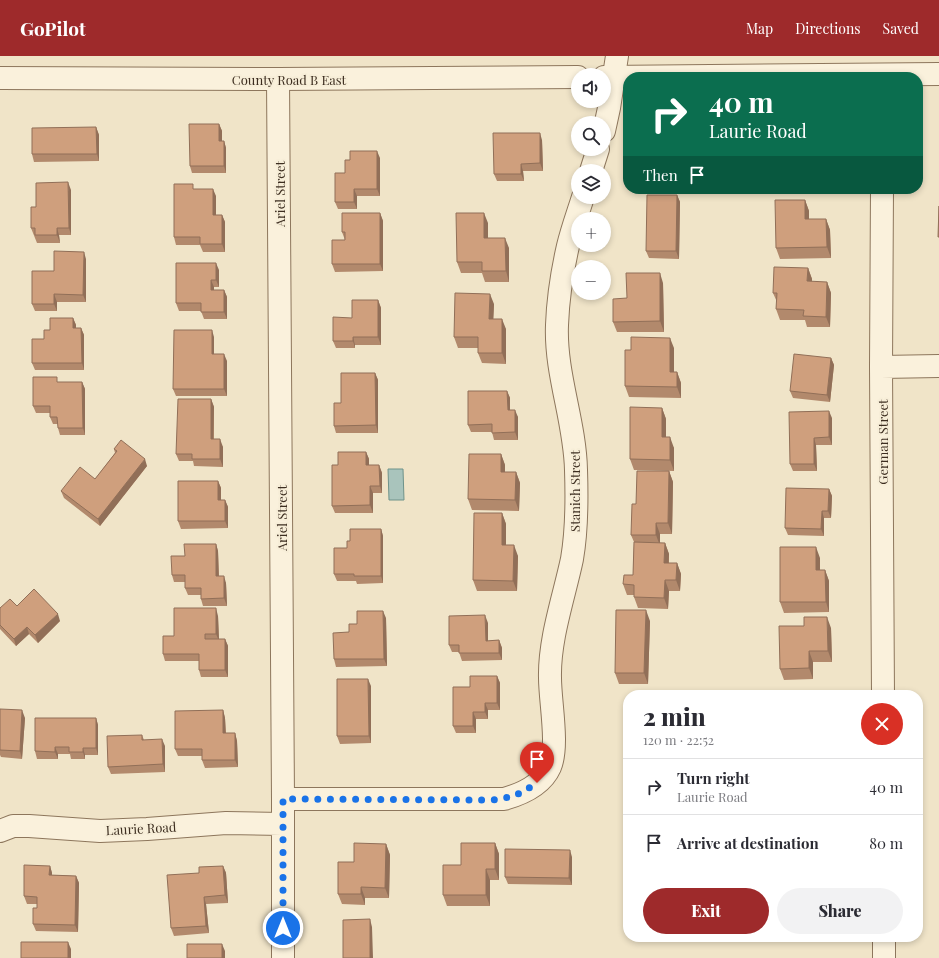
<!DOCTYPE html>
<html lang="en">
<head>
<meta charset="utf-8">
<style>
  :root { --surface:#fff; --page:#f2f2f3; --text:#2b2b33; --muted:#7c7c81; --line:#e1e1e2; --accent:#9e2a2b }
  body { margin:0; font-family:"Playfair Display",serif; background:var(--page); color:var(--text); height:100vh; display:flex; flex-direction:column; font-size:15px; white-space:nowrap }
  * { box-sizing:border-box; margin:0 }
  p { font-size:13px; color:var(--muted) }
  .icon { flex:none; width:22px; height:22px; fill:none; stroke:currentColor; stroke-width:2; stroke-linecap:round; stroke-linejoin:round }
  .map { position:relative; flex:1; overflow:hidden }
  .side { position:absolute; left:623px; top:634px; width:300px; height:252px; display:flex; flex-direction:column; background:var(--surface); border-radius:16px; box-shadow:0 2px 6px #0003 }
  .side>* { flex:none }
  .banner { position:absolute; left:623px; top:16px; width:300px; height:122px; border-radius:16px; box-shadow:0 2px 6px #0003; background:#0b6e4f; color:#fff; overflow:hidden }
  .tools { position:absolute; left:571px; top:12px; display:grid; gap:8px }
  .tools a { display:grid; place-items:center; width:40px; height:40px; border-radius:50%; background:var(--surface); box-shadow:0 2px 6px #0003; font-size:20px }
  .pin { position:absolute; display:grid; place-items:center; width:34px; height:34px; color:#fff; margin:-41px -17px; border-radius:50% 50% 50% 0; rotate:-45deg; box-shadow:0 0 4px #0007 }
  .pin .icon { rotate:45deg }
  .me { position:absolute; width:44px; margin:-22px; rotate:0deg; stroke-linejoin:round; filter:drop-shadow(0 0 3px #0008) }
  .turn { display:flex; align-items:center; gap:14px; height:84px; padding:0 20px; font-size:18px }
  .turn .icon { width:52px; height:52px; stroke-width:2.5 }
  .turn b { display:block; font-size:28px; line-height:34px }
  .then { display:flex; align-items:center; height:38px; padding:0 20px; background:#0003; gap:8px; font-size:15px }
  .round { display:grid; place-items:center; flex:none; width:42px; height:42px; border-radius:21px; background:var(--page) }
  .summary { display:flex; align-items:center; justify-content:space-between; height:68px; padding:0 20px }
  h1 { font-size:24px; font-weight:800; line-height:30px }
  .cta { display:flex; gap:8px; margin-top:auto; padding:8px 20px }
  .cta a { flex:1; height:46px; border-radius:24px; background:var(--accent); color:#fff; font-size:16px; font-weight:800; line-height:46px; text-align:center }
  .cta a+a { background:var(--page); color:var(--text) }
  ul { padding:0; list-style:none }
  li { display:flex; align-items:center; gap:12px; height:56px; padding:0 20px; border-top:1px solid var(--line) }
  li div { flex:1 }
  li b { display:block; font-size:15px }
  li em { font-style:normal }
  header { display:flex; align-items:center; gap:24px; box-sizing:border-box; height:56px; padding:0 20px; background:var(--accent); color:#fff }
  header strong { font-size:19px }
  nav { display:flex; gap:22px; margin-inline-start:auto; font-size:14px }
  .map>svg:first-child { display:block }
  .water { fill:#a9c4bc; stroke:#6f938a }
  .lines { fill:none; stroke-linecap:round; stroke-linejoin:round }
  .minor-casing { stroke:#8d765c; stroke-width:24 }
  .tertiary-casing { stroke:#8d765c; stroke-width:24 }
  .minor { stroke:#faf1dc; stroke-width:22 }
  .tertiary { stroke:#faf1dc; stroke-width:22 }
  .wall { fill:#b2896c }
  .shaded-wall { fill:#916f58 }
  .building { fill:#cf9f7d; stroke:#916f58 }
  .route { stroke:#1a73e8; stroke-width:7; stroke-dasharray:0 12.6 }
  .labels { text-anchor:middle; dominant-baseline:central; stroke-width:4; stroke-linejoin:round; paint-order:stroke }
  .street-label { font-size:13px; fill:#3d2e20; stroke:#f7eed8 }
</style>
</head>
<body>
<header>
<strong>GoPilot</strong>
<nav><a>Map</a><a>Directions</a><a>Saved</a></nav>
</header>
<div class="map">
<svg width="939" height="902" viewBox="0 0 939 902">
  <rect width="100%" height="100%" fill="#f0e4c8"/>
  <path class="water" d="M388,413H403L404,444H389Z"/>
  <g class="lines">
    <defs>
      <path id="minor" d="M278,23L283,743V902
        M604,75L609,52L617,0
        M591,115L598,93
        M882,133L881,311L883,639
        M881,311L939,310
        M283,743H504C522,738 542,729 550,711C559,690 550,646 550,622C549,583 564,541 572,503C577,474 577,443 576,414C575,365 555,318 557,269C558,242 562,216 568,190C572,173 578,157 583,141
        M0,775L13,770H29L100,775L147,773L226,767L282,768
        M884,881V902"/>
      <path id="tertiary" d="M604,21L939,18
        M0,22L278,23L578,21"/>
    </defs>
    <use href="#minor" class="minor-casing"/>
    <use href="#tertiary" class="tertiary-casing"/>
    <use href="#minor" class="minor"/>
    <use href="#tertiary" class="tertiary"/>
  </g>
  <path class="wall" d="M219,68L222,75V85H224L226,92V117H192L190,110Z
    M96,71L99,79V105L34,106L32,98Z
    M542,84L543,115H523L524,125H497L494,118Z
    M380,102V140H357V153H338L335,146L345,117Z
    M195,133L216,140V159H222L225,166V196H203L200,189H176L174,181Z
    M656,133H682V137L658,138Z
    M71,134V179H59L60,187H37L31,172L36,151Z
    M677,139L680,146L679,203L649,202L646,195Z
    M805,144L809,155V163H826L830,174L831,202L780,203L776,192Z
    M380,157L383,165V215L335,216L332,208L345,184L342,176Z
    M488,167V182L509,192V226H485L482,217H461L457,206Z
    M86,203V246H57V255H35L32,248L54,215Z
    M808,212L812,223V226H827L831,237L830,271H807L805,264H780L776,253L777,246L773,237Z
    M219,214V231H214V234H224L227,241V263H204L201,255H179L176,247Z
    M663,227L664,276H617L613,266L627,242Z
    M378,244L381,252V289H355V292H336L333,285L352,262Z
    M494,248L493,263L506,273V308L482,307L478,297V292H458L454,281Z
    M73,262L76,269V272H81L84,279V314H35L32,307L44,283L50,274Z
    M214,281V298L227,305V340H176L173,333Z
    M674,292V316H677L681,327V342L629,341L625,330Z
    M831,302L834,309L830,346L793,342L790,335Z
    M375,317L378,324V377H336L334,370L341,347Z
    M59,326H82L85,333V379H60L58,372V368H53L50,361V357H36L33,350Z
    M507,335L510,342V354L518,361V384H494L492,376H471L468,369Z
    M211,343L214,351V383L223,391V411L194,410L193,405H179L176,398Z
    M662,352L666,363V381L674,392V415L634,414L630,403Z
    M832,362V389H816L817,415H793L790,408Z
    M114,393L147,410L100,470L64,442L61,435L95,423L115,397Z
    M366,396L369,403V409H379L382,417V437H373V457H335L332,450L338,409Z
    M501,398L505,409V416H516L520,427L519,455L472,454L468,443Z
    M669,415L673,426L672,478H660V487H665L669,498V507H677L681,518L680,535H669L668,553L638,552L634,541V539H627L623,528L633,519L634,486L631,479L636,448Z
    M218,425L221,432V444H225L228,451V472L181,473L178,465Z
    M829,433L832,440L831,462H824V480L788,479L785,472Z
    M502,457L506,468V489L518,500L517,535H477L473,524Z
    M381,473L383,480V527L357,528L356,525H337L334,518L347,492L350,485Z
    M216,488L218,495L219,520L226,527L227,550H203L201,543V539H188L185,532V526H174L172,519L185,500Z
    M820,502V514H825L829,525V556L784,557L780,546Z
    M17,550L60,565L38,587L29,578L16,590L0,573V552Z
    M218,560L219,583H225L228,590V621H201L199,614V605H165L163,598L174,580Z
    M386,562L387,610L336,611L334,603L349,576L357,568Z
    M650,565L648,628H619L615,617Z
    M488,567V585L499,584L502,592V604L462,605L459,596H452L449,589Z
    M831,572L832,606H813V623L784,624L780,613Z
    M497,620L500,627V654H488V663H476V677H456L453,670L470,631Z
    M371,630V687L340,688L337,680Z
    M0,653L25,662L22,703L1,701L0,699Z
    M223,654L225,662L226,677H235L237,685L238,711L205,712L202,704V700H178L175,693Z
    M96,662L98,669V699H85V703H71L70,698H58V703H37L35,695Z
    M142,679L144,684L165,690V716L111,718L108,711Z
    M495,787L499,798V824H490V850H447L443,839L461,809Z
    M386,788L390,799L389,842H365V849L342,848L338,838L354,806Z
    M572,801V829L508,828L505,821Z
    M50,810L52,817V819L76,820L79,827L78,876L36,875L33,868L37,852V848H27L24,840Z
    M223,810L226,817L228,847L206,848L209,877L174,880L171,872L199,817Z
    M736,881H789V883H737Z"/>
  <path class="shaded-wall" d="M219,68L222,75V92L219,85Z
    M96,71L99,79V105L97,98Z
    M540,77L542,84L543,115L540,107Z
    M224,85L226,92V117L224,110Z
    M377,95L380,102V140L377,133Z
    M521,108L523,115L524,125L521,118Z
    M68,126L71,134V179L69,172Z
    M213,133L216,140V166L213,159Z
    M354,133L357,140V153L354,146Z
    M677,139L680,146L679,203L676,195Z
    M805,144L809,155V174L805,163Z
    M380,157L383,165V215L380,208Z
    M484,157L488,167V192L484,182Z
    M222,159L225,166V196L222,188Z
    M826,163L830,174L831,202L827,191Z
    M57,172L59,179L60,187L57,179Z
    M505,182L509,192V226L506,215Z
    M84,196L86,203V246L83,239Z
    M216,207L219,214V231L216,224Z
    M808,212L812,223L811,236L807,225Z
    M660,217L663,227L664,276L660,265Z
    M211,224L214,231V241L211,234Z
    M827,226L831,237L830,271L826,261Z
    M224,234L227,241V263L224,256Z
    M54,238L57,246V255L54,248Z
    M490,238L494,248L493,273L489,263Z
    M378,244L381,252V289L378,281Z
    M73,262L76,269V279L73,272Z
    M502,263L506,273V308L502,297Z
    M81,272L84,279V314L82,307Z
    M212,274L214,281V305L212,298Z
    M353,281L355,289V292L353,285Z
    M670,282L674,292V327L670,316Z
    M224,298L227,305V340L224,333Z
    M831,302L834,309L830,346L827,339Z
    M677,316L681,327V342L677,331Z
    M375,317L378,324V377L376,369Z
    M82,326L85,333V379L83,372Z
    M507,335L510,342V361L508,354Z
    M211,343L214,351L213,391L211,383Z
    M662,352L666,363V392L662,381Z
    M515,354L518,361V384L515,376Z
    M829,355L832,362V389L829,381Z
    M670,381L674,392V415L670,404Z
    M814,382L816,389L817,415L814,408Z
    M220,383L223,391V411L220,403Z
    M366,396L369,403V417L366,409Z
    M501,398L505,409V427L501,416Z
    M145,403L147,410L100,470L98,463Z
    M379,409L382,417V437L380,430Z
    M669,415L673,426L672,478L668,467Z
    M516,416L520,427L519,455L515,444Z
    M218,425L221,432V451L218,444Z
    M370,430L373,437V457L370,449Z
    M829,433L832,440L831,462L828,455Z
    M225,444L228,451V472L225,465Z
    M822,455L824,462V480L821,473Z
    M502,457L506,468V500L502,489Z
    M656,467L660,478V490L656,479Z
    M381,473L383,480V527L381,520Z
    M665,487L669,498L668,518L664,507Z
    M216,488L218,495L219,528L216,520Z
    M514,489L518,500L517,535L513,525Z
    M816,491L820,502V525L816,514Z
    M677,507L681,518L680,535L676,524Z
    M825,514L829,525V556L826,546Z
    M224,520L226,527L227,550L224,542Z
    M665,524L669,535L668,553L664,542Z
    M216,552L218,560L219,585L216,578Z
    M646,554L650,565L648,628L644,617Z
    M383,555L386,562L387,610L384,603Z
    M58,558L60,565L38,587L35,579Z
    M485,559L488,567V592L486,585Z
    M827,561L831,572L832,606L828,595Z
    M27,571L29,578L16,590L14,583Z
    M225,583L228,590V621L225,614Z
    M499,584L502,592V604L499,597Z
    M809,595L813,606V623L809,612Z
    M497,620L500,627V654L497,647Z
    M368,623L371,630V687L369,680Z
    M485,647L488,654V663L485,656Z
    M22,654L25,662L22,703L20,695Z
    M223,654L225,662L226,685L223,677Z
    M473,656L476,663V677L473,670Z
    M96,662L98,669V699L96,692Z
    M235,677L237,685L238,711L235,704Z
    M162,683L165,690V716L163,708Z
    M55,691L58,698V703L55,696Z
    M83,692L85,699V703L83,696Z
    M495,787L499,798V824L495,813Z
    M386,788L390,799L389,842L385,832Z
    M570,794L572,801V829L569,822Z
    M50,810L52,817V826L49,819Z
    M223,810L226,817L228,847L225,839Z
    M486,813L490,824V850L486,839Z
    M76,820L79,827L78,876L75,869Z
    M361,831L365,842V849L361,838Z
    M204,841L206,848L209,877L206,870Z
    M370,863L372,871L373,902H370Z
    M68,886L71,893V902H68Z
    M222,888L225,895V902H222Z"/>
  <path class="building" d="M189,68H219V85H224V110H190Z
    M96,71L97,98H32V72Z
    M493,77H540V107L521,108V118H494Z
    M350,95H377V133H354V146H335V117H345V104H350Z
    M68,126L69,172H57V179H35V172H31V151H36V127Z
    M174,128H193V133H213V159H222V188H200V181H174Z
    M647,139H677L676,195H646Z
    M775,144H805V163H826L827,191L776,192Z
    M939,150V181H938Z
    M342,157H380V208H332V184H345V176H342Z
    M456,157H484V182H505L506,215H482V206H457Z
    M54,195L84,196L83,239L54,238V248H32V215H54Z
    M176,207H216V224H211V234H224V256H201V247H176Z
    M774,211L808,212L807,225L827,226L826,261L803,260L804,254L776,253L777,237H773Z
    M626,217H660V265L613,266V243L627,242Z
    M455,237L490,238L489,263H502V297H478V281H454Z
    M352,244H378V281H353V285H333V261L352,262Z
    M50,262H73V272H81L82,307H32V283H44V274H50Z
    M174,274H212V298H224V333H173Z
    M631,281L670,282V316H677V331L625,330V294H631Z
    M794,298L831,302L827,339L790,335Z
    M341,317H375L376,369L334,370V347H341Z
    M33,321H57V326H82L83,372H58L57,361H50V350H33Z
    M468,335H507L508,354H515V376L492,377V368L468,369Z
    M178,343H211V383H220V403H192V398H176Z
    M630,351L662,352V381H670V404L630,403Z
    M829,355V381L814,382V408H790L789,356Z
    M121,384L145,403L98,463L61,435L80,411L95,423L117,395L114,393Z
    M338,396H366V409H379L380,430H370V449L332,450V409H338Z
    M469,398H501V416H516L515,444L468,443Z
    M637,415H669L668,467H656V479H631L632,448H636Z
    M178,425H218V444H225V465H178Z
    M786,432L829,433L828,455H822L821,473L785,472Z
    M474,457H502V489H514L513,525L473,524Z
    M350,473H381V520H354V518H334V492H347V485H350Z
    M634,486L665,487L664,507H677L676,524H665L664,542L634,541V529L623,528L624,519H633Z
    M184,488H216V520H224V542L201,543V532H185V519H172L171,500H185Z
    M780,491H816V514H825L826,546H780Z
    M34,533L58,558L35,579L27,571L14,583L0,569V552L10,543L17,550Z
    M174,552H216V578H205V583H225V614H199V598H163V580H174Z
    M616,554H646L644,617H615Z
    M357,555H383L384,603H334L333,577L349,576V568H357Z
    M485,559L486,585L499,584V597H459V589H449V560Z
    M804,561H827L828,595H809V612L780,613L779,570H804Z
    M470,620H497V647H485V656H473V670H453V631H470Z
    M337,623H368L369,680H337Z
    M0,653L22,654L20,695L0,694Z
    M223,654V677H235V704H202V693H175V655Z
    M35,662H96V692H83V696H69V691H55V696L35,695Z
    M142,679V684L162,683L163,708L108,711L107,680Z
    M354,787L386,788L385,832L361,831V838H338V806H354Z
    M461,787H495V813H486V839H443V809H461Z
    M505,793L570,794L569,822L505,821Z
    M24,809L50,810L49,819L76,820L75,869L33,868V852H37V841L24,840Z
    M223,810L225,839L204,841L206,870L171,872L167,819L199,817V811Z
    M370,863V902H343V864Z
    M21,886H68V902H21Z
    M187,888H222V902H187Z"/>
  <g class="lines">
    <path class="route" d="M283,872V743L491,744C512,742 520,738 537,727"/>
  </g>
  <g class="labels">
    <g class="street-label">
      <text x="289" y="23">County Road B East</text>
      <text transform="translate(279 138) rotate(-90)">Ariel Street</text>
      <text transform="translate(882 386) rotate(-90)">German Street</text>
      <text transform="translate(574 435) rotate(-90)">Stanich Street</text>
      <text transform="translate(281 462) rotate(-90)">Ariel Street</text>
      <text transform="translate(141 772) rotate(-3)">Laurie Road</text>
    </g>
  </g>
</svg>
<div class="tools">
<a><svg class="icon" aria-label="sound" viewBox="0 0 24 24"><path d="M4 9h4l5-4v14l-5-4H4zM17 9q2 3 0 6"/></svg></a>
<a><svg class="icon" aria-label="search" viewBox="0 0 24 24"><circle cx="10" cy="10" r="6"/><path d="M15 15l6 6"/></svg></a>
<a><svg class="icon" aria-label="layers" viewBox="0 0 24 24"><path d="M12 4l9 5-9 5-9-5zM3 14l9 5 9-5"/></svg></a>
<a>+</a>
<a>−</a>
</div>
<div class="pin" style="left:537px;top:727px;background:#d93025"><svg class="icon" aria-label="arrive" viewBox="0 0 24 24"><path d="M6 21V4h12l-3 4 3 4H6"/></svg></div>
<svg class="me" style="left:283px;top:872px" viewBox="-20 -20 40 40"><circle r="17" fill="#1a73e8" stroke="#fff" stroke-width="3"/><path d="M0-11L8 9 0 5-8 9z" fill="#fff"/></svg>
<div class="banner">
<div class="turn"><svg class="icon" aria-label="right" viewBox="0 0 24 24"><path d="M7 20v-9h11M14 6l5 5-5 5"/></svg><div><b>40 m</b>Laurie Road</div></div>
<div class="then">Then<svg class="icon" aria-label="arrive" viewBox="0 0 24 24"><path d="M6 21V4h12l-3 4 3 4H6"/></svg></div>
</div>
<section class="side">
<div class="summary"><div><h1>2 min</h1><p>120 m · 22:52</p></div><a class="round" style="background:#d93025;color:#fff"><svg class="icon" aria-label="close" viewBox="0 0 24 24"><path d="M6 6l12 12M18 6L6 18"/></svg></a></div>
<ul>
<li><svg class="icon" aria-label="right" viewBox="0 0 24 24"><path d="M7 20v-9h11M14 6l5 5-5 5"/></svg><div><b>Turn right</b><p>Laurie Road</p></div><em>40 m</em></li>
<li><svg class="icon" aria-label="arrive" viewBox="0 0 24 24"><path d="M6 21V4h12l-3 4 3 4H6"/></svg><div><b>Arrive at destination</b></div><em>80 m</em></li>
</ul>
<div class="cta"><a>Exit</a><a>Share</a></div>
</section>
</div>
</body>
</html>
